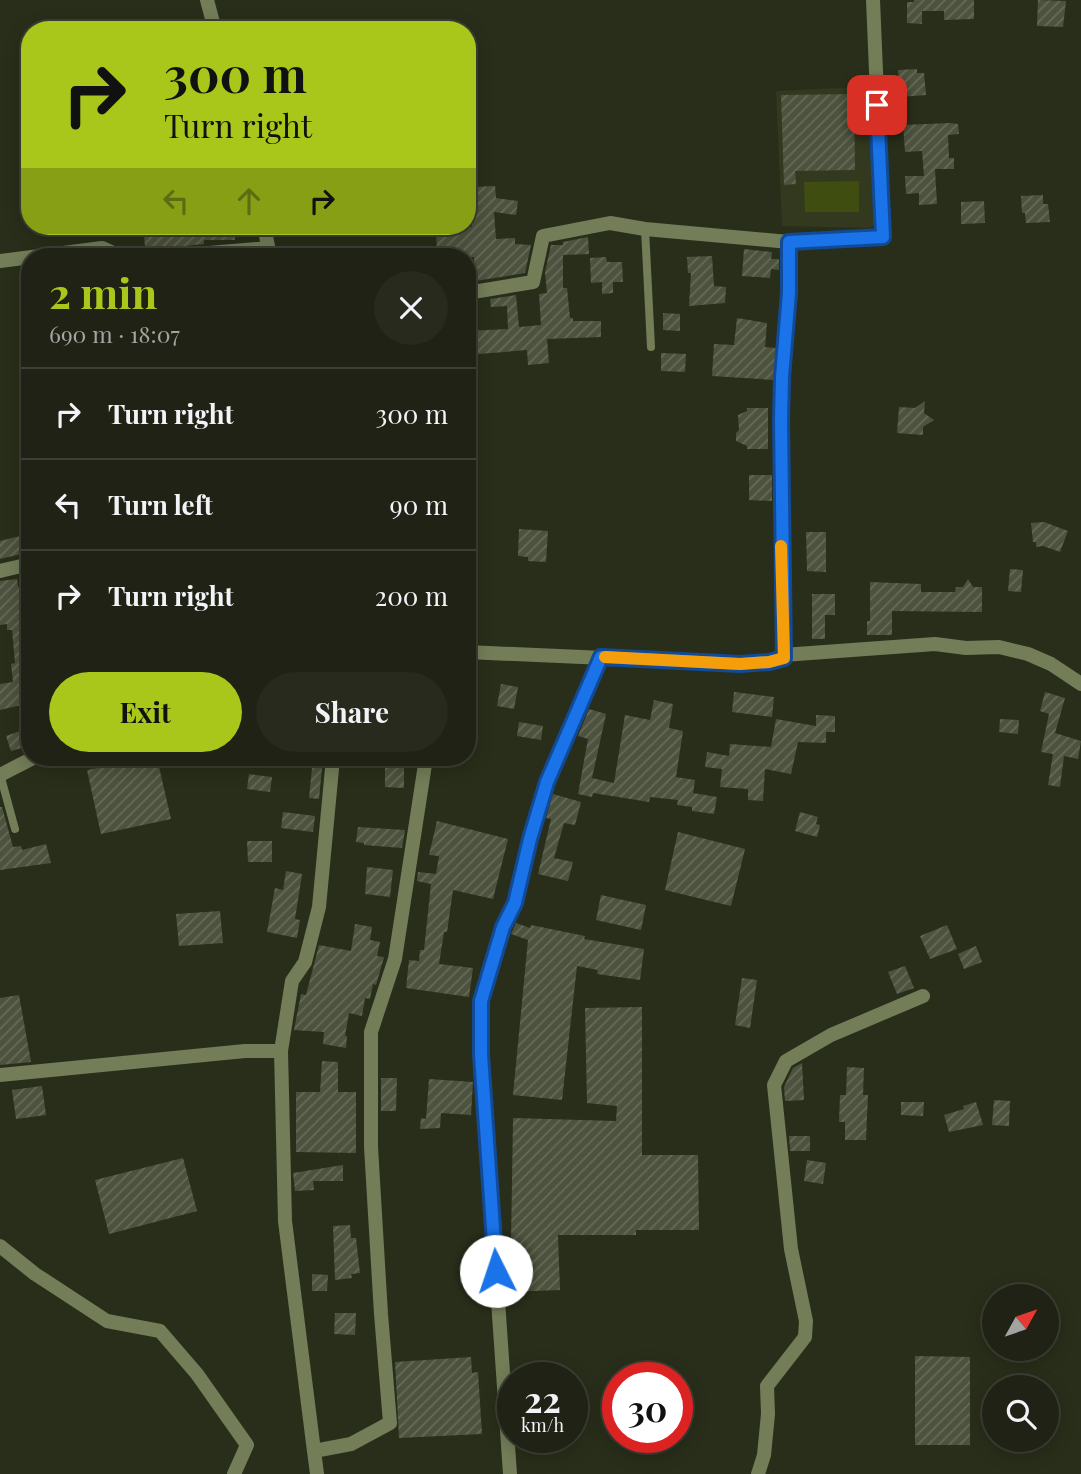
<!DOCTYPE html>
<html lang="en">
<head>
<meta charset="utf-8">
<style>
  :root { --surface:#1f2214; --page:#272a1d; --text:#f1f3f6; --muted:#a1a4a0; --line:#3c3f34; --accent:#a9c71b }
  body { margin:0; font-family:"Playfair Display",serif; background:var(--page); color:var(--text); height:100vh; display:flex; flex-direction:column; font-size:26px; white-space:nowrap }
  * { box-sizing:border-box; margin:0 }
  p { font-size:23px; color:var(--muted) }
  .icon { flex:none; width:38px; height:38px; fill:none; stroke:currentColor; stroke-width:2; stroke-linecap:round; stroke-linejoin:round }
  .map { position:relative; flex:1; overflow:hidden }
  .panel { position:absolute; left:21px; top:248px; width:455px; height:518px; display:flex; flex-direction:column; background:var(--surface); border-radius:28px; box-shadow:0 4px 18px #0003,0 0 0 2px var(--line) }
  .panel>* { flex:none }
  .hud { position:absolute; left:21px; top:21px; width:455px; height:214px; border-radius:28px; box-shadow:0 4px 18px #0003,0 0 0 2px var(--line); background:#a9c71b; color:#111; overflow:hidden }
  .needle { width:46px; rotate:50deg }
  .tools { position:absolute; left:982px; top:1284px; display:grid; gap:14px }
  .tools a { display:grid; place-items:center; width:77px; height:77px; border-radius:50%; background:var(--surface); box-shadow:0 4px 18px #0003,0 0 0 2px var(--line); font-size:35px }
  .speed { position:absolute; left:497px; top:1362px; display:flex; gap:14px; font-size:35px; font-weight:700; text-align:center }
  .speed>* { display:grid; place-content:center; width:91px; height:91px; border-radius:50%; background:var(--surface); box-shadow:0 4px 18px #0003,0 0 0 2px var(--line); line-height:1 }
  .speed small { font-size:18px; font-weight:400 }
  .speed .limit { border:10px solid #d22; background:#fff; color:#111 }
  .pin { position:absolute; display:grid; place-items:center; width:60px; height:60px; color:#fff; margin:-30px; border-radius:14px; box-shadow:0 4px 10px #0006 }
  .me { position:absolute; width:77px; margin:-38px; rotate:356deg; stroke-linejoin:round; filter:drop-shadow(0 0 5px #0008) }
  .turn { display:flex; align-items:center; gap:24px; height:147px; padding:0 28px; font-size:32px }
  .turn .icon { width:91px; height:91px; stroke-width:2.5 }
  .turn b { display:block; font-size:49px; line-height:60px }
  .lanes { display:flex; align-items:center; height:66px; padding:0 28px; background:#0003; justify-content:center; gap:35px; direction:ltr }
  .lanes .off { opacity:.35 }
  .round { display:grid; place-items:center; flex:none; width:74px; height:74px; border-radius:37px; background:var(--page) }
  .head { display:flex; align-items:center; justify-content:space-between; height:119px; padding:0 28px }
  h1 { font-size:42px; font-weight:700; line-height:52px; color:var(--accent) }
  .cta { display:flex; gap:14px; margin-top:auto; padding:14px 28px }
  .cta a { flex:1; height:80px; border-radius:42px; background:var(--accent); color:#111; font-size:28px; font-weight:700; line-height:80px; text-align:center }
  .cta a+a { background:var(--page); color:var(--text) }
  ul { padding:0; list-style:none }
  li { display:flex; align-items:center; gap:21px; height:91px; padding:0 28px; border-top:2px solid var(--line) }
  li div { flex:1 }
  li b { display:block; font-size:26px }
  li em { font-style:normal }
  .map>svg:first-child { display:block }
  .built { fill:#32391e }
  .green { fill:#404d10 }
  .building { fill:url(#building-hatch) }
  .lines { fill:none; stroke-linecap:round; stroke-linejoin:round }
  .service { stroke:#737d58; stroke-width:8 }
  .minor { stroke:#737d58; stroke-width:14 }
  .tertiary { stroke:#737d58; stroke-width:14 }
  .route-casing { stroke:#114b97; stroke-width:18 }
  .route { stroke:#1a73e8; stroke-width:12 }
  .slow { stroke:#f59e0b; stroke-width:12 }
</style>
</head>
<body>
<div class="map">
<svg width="1081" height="1474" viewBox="0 0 1081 1474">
  <defs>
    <pattern id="building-hatch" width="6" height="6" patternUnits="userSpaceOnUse" patternTransform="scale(1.75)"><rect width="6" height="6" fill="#4c523d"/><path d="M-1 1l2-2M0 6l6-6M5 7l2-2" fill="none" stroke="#656b58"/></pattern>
  </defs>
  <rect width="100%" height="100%" fill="#292e1a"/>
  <path class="built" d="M880,86L878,223L870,228L782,226L776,91Z"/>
  <path class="green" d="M859,181V212H805L804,182Z"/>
  <path class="building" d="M914,0H974V19L944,20V11H922V24L907,23V2H914Z
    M1038,0L1066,1L1063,27L1037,26Z
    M917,69V73H924L926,95L900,97L898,70Z
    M854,94L855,170L795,171L796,184L784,185L781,95Z
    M949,123L958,124L959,134L948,135L949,158H954V169H935L937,204L919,205V193L906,194L905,176H924L922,151L905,152L903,125Z
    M495,186L496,198L518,201L516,215L494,212L496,239L515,238V244L531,245L525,273L475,281L474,257H437L436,228L472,227L470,187Z
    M1043,195V204H1048L1050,222L1026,223L1025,213H1022L1021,196Z
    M984,201L985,223L961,224V202Z
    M160,226V228L234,226L235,240H204V244L156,249L155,246H145L143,227Z
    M588,237L589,254L563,255V242Z
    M551,245H563V288H567L570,318H573V321H601V337L547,339L549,363L528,365L527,350L467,355V331L508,329L507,306L491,307L490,299L516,295L519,327L541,325L539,294L547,293L545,272Z
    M744,249L772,252L771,259H779V270L771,269L770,278L742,276Z
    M712,256L714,286L726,287L725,303L689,306L691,273H688L687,257Z
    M606,257L607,262H622L623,282H613V293L602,294V282L591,283L590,258Z
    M663,313L680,314V331L663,330Z
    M737,318L767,323L765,347L776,348L774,380L712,376L714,344L734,345Z
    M661,353L686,354L685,372L661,371Z
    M925,401L924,413L934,420L923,427V435L897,433L899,407L915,408Z
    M747,408H768V449H747V446L736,441V433L739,430L738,415L747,411Z
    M749,475H772V501L749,500Z
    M467,502L478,503L477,551H467Z
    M1044,522L1068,531L1060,552L1043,546L1036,547V542H1033L1031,523Z
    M519,529L548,531L546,562L528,561V557L518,556Z
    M806,532H826V572L807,571Z
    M28,534L30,552L0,559V541Z
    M1010,569L1023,570L1021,592L1008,591Z
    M17,579L18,587L30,586V673H27L30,703L0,710V684L13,682L11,664L15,663L12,630H7V624L0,625V581Z
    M968,579L973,587H982V612L892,611V635H867V621H870V582L921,584V592H955L956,587H963Z
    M812,594H835V615H825V639H812Z
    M501,684L518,687L514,709L497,706Z
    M734,692L774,697L772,717L732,712Z
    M1045,692L1065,698L1055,733L1081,741L1078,759L1064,756L1060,787L1048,785L1053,754L1041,752L1049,714L1040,711Z
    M654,700L673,704L669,728L683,731L676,777L695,780L693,793L717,797L714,814L692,811V807L677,805L678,800L650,797L649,802L593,793L592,797L578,794L588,739L578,736L589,709L606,714L592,778L614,783L625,715L650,720Z
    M816,715L835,716V732H826V743L798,742L791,774L765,769L763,801L748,800V789L720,787L722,769L705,767L707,752L729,756L730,744L771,747L776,719L816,726Z
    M1000,719L1019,720L1018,734L999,732Z
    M519,722L543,726L541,740L517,736Z
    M23,730L28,746L11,751L6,736Z
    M110,758H157L171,819L101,834L87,770L114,765Z
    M313,758H323L319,799L309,798Z
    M385,766H404V788L385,787Z
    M249,774L272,777L270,792L247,789Z
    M553,794L581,802L575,825L564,823L554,858L573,862L568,881L538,874L551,819L546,818Z
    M0,807H2L13,847L21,846L22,850L46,844L51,863L0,870Z
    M283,812L315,816L313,832L281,828Z
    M800,812L818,817L816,824L820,825L817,837L795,831Z
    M437,821L508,839L493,899L453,890L447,932H444L439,964L473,968L469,997L406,988L409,960L419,961L420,950H424L431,884L417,881L418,872L436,874L439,856L429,855Z
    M358,827L405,830L402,848L364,845V843L356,842Z
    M678,832L745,849L731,906L665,890Z
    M247,841H272V862H248Z
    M367,867L393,870L390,897L365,894Z
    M286,871L302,874L295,919L300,920L297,938L267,932L275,888L283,890Z
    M601,895L646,905L641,930L596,920Z
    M220,911L223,943L179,946L176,914Z
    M516,923L530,928L531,925L585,936L584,939L644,949L640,980L597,974L598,970L577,966L562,1100L513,1095L528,940L511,934Z
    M355,924L372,927L370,940L380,942L377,956L384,957L376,985L373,984L370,999L365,998L362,1016L349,1013L345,1036H347L346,1048L323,1044L324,1032L294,1030L301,994L306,995L319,945L351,951Z
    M947,925L957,949L930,959L920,936Z
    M976,946L982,962L964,969L958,954Z
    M905,966L914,988L897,994L888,972Z
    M742,978L757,980L750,1028L735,1025Z
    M19,995L31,1062L0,1065V998Z
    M642,1007V1155H698L699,1230H636V1235H558L560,1290L507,1292L504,1245L511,1244L513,1118L616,1121L617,1106L587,1103L585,1008Z
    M322,1061L338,1062V1092H356V1153L296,1152V1092H320Z
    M802,1063L804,1100L785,1101L784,1087L793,1068Z
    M847,1067L864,1068L863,1095H868L866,1140H845V1122H839L840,1095H846Z
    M381,1078H397L396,1111H381Z
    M429,1079L473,1082L471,1115L441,1113L440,1128L420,1129L421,1118L426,1119Z
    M42,1086L46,1115L16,1119L12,1090Z
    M994,1100L1010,1101L1009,1126L992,1125Z
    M901,1102H924L923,1116L901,1115Z
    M976,1102L983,1125L949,1132L944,1115L964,1109L963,1106Z
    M789,1136H810V1151H790Z
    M183,1158L197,1211L109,1234L95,1180Z
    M807,1160L826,1163L823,1184L804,1181Z
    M343,1165V1181H313L314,1190L295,1191L293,1173Z
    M350,1225L351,1238H356L360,1273L351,1274L352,1278L335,1280L333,1226Z
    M312,1274L328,1275L327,1291H312Z
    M335,1313H356L355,1335L334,1334Z
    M915,1356L970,1357V1445H915Z
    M471,1357L472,1373L478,1372L482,1434L399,1438L395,1362Z"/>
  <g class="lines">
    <path class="service" d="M645,229L651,347
      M0,774L15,829"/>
    <path class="minor" d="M207,0L215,30
      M264,226L270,256
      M161,257L268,248
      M0,261L102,248L122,257
      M467,293L533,282L543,236L610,223L645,229L789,242
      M0,571L30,564
      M783,655L781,420L789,293V242L883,237L873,0
      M281,1051L285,1221L314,1451
      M0,1075L245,1051H281L292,981L305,962L319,907L333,758
      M0,1246L35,1274L107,1321L160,1331L197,1374L247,1445L234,1474
      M317,1474L314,1451L351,1444L390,1423L381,1314L371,1147V1032L395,959L426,758
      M510,1474L481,1055V1001L503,927L515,903L530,839L547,782L601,657
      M758,1474L764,1455L768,1414L767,1386L805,1337L806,1321L791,1249L774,1085L786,1061L831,1035L923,996"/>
    <path class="tertiary" d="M467,652L740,664L770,662L784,658L783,655L935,644L966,648L999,647L1028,654L1051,664L1081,684
      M0,775L33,758"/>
  </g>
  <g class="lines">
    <defs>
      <path id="route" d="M496,1271L481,1055V1001L503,927L515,903L530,839L547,782L601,657L740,664L769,662L784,658L781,420L782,377L789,293V242L883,237L877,105"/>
    </defs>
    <use href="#route" class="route-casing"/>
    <use href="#route" class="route"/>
    <path class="slow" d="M605,657L740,664L769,662L784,658L781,546"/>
  </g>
</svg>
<div class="tools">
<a><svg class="needle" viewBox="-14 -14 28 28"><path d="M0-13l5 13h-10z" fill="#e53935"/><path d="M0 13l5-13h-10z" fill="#a1a4a0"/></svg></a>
<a><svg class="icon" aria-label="search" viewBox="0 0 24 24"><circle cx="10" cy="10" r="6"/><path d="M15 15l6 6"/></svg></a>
</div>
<div class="speed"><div>22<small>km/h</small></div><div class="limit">30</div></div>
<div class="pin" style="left:877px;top:105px;background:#d93025"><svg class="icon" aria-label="arrive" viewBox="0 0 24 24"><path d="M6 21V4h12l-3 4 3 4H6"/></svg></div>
<svg class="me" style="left:496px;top:1271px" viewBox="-20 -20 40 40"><circle r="19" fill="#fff"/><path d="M0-13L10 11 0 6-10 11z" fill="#1a73e8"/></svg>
<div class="hud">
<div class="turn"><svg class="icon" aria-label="right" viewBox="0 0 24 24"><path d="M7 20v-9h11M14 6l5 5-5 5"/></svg><div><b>300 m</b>Turn right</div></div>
<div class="lanes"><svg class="icon off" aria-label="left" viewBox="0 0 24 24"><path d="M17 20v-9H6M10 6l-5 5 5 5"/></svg><svg class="icon off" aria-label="ahead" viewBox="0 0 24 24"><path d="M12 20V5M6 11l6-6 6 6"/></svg><svg class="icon" aria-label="right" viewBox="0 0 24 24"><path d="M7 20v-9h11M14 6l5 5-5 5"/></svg></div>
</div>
<section class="panel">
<div class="head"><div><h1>2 min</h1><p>690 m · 18:07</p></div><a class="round"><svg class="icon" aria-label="close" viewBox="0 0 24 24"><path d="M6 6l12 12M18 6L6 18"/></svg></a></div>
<ul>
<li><svg class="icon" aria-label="right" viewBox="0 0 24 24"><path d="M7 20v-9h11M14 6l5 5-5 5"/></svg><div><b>Turn right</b></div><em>300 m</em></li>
<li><svg class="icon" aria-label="left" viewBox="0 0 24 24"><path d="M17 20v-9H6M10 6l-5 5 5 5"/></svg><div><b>Turn left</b></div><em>90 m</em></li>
<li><svg class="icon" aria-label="right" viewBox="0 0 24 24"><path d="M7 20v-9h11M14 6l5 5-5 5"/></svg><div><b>Turn right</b></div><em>200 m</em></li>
</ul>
<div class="cta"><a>Exit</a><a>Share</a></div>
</section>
</div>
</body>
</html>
